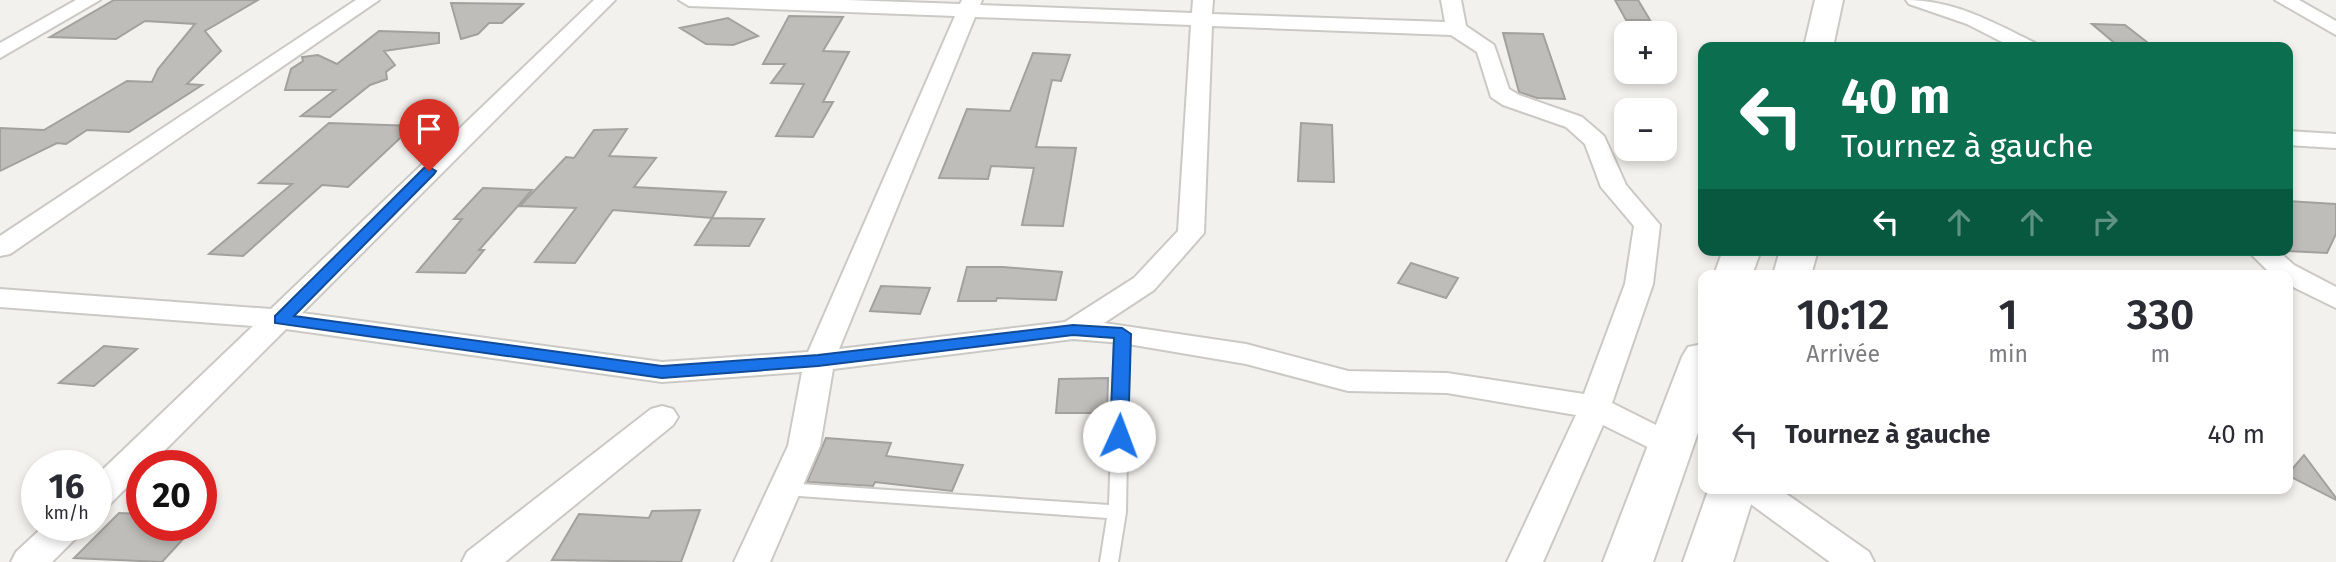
<!DOCTYPE html>
<html lang="fr">
<head>
<meta charset="utf-8">
<style>
  :root { --surface:#fff; --page:#f2f2f3; --text:#2b2b33; --muted:#7c7c81 }
  body { margin:0; font-family:"Fira Sans",sans-serif; background:var(--page); color:var(--text); height:100vh; display:flex; flex-direction:column; font-size:26px; white-space:nowrap }
  * { box-sizing:border-box; margin:0 }
  p { font-size:23px; color:var(--muted) }
  .icon { flex:none; width:38px; height:38px; fill:none; stroke:currentColor; stroke-width:2; stroke-linecap:round; stroke-linejoin:round }
  .map { position:relative; flex:1; overflow:hidden }
  .details { position:absolute; left:1698px; top:270px; width:595px; height:224px; display:flex; flex-direction:column; background:var(--surface); border-radius:14px; box-shadow:0 4px 10px #0003 }
  .details>* { flex:none }
  .top-card { position:absolute; left:1698px; top:42px; width:595px; height:214px; border-radius:14px; box-shadow:0 4px 10px #0003; background:#0b6e4f; color:#fff; overflow:hidden }
  .buttons { position:absolute; left:1614px; top:21px; display:grid; gap:14px }
  .buttons a { display:grid; place-items:center; width:63px; height:63px; border-radius:14px; background:var(--surface); box-shadow:0 4px 10px #0003; font-size:35px }
  .speed { position:absolute; left:21px; top:450px; display:flex; gap:14px; font-size:35px; font-weight:700; text-align:center }
  .speed>* { display:grid; place-content:center; width:91px; height:91px; border-radius:50%; background:var(--surface); box-shadow:0 4px 10px #0003; line-height:1 }
  .speed small { font-size:18px; font-weight:400 }
  .speed .limit { border:10px solid #d22; background:#fff; color:#111 }
  .pin { position:absolute; display:grid; place-items:center; width:60px; height:60px; color:#fff; margin:-72px -30px; border-radius:50% 50% 50% 0; rotate:-45deg; box-shadow:0 0 7px #0007 }
  .pin .icon { rotate:45deg }
  .me { position:absolute; width:77px; margin:-38px; rotate:2deg; stroke-linejoin:round; filter:drop-shadow(0 0 5px #0008) }
  .turn { display:flex; align-items:center; gap:24px; height:147px; padding:0 28px; font-size:32px }
  .turn .icon { width:91px; height:91px; stroke-width:2.5 }
  .turn b { display:block; font-size:49px; line-height:60px }
  .lanes { display:flex; align-items:center; height:66px; padding:0 28px; background:#0003; justify-content:center; gap:35px; direction:ltr }
  .lanes .off { opacity:.35 }
  .eta { display:flex; justify-content:space-evenly; align-items:center; height:119px; text-align:center }
  .eta b { font-size:42px; font-weight:600; line-height:49px }
  ul { padding:0; list-style:none }
  li { display:flex; align-items:center; gap:21px; height:91px; padding:0 28px }
  li div { flex:1 }
  li b { display:block; font-size:26px }
  li em { font-style:normal }
  .map>svg:first-child { display:block }
  .building { fill:#bfbdb9; stroke:#a2a19d; stroke-width:2 }
  .lines { fill:none; stroke-linecap:round; stroke-linejoin:round }
  .lane-casing { stroke:#cbc9c5; stroke-width:4 }
  .street-casing { stroke:#cbc9c5; stroke-width:4 }
  .secondary-casing { stroke:#cbc9c5; stroke-width:4 }
  .lane { fill:#fff; fill-rule:evenodd }
  .street { fill:#fff; fill-rule:evenodd }
  .secondary { fill:#fff; fill-rule:evenodd }
  .route { fill:#1a73e8; stroke:#114b97; stroke-width:2 }
</style>
</head>
<body>
<div class="map">
<svg width="2336" height="562" viewBox="0 0 2336 562">
  <rect width="100%" height="100%" fill="#f3f1ed"/>
  <path class="building" d="M114,0H258L205,31L221,51L187,84L202,85L129,132L87,130L66,144L57,143L0,171V128L44,130L127,81L152,82L158,69L195,24L145,21L116,39L50,37Z
    M1615,0H1638L1650,20H1626Z
    M451,3L523,4L502,23H489L478,34L461,39Z
    M789,16L843,17L823,51L849,52L823,102H833L813,137L776,136L804,84L771,83L785,64H763Z
    M728,18L758,36L733,45L706,44L680,28Z
    M2092,24L2125,25L2152,46H2118Z
    M379,31L439,33V43L384,51L395,65L386,72L387,79L370,85L330,117L301,116L335,90H285L291,69L303,61L302,57L318,55L337,64Z
    M1503,33L1543,34L1565,99L1537,98L1519,92Z
    M1033,53L1070,55L1061,81L1052,80L1036,147L1076,148L1063,226L1022,225L1034,168L991,166L988,179L939,178L967,109L1010,111Z
    M329,123L413,126L348,187L322,185L243,256L209,254L292,184L259,183Z
    M1301,123L1332,125L1334,182L1298,181Z
    M627,129L609,156L656,158L634,187L726,192L712,218L613,210L575,263L535,262L576,208L520,206L566,157L574,158L594,130Z
    M483,188L532,190L479,250H484L465,273L417,272L462,219H454Z
    M2287,201L2336,204V234L2327,253L2287,251Z
    M712,218L764,219L749,246L695,245Z
    M1411,263L1458,278L1446,298L1398,283Z
    M967,267H1003L1062,272L1056,300L997,298L996,301H958Z
    M881,286L930,288L920,314L870,311Z
    M104,346L137,349L94,386L59,383Z
    M1108,378L1107,413H1056L1059,379Z
    M826,438L891,443L886,456L963,465L952,491L875,482L873,486L807,482Z
    M2304,455L2336,498V500L2287,475Z
    M700,510L681,562L552,560L579,514L649,518L652,511Z
    M119,513L142,514V525H196L162,562L74,558Z"/>
  <g class="lines">
    <defs>
      <path id="lane" d="M1122,329L1129,334L1126,512L1118,562H1100L1107,518L785,495L779,493L776,489L779,485L785,483L1109,505L1115,334Z"/>
      <path id="street" d="M76,0H100L0,58V43Z
        M356,0H379L10,254L0,256V236Z
        M594,0H615L302,313L662,362L808,352L955,16L689,6L679,0H847L960,4L962,0H982L980,5L1192,13L1193,0H1213L1212,14L1445,22L1441,0H1461L1466,26L1494,45L1509,89L1519,95L1582,117L1604,136L1626,185L1660,225L1653,284L1612,403L1682,438L1686,446L1682,454L1670,458L1603,425L1543,562H1507L1576,415L1447,393L1348,391L1246,364L1122,343L1073,339L833,369L820,446L770,562H734L788,446L802,372L662,382L286,329L149,466H142V472L108,506L96,510V476L253,326L0,307V289L271,309ZM975,17L1191,25L1178,231L1134,278L1065,322L839,349ZM1212,26L1451,35L1477,52L1491,97L1503,105L1566,127L1585,144L1601,187L1634,226L1625,284L1584,394L1447,373L1348,371L1246,344L1104,323L1154,290L1204,233Z
        M1906,0C1954,0 1993,22 2035,43L2039,47H2012L1967,24L1909,4Z
        M2275,0H2299L2336,21V35Z
        M2287,131L2336,134V148L2287,145Z
        M2247,250H2277L2294,265L2336,287V308L2287,284V275H2272Z
        M662,406L673,409L678,417L673,425L505,562H462L467,552L651,409Z
        M1736,488H1778L1869,552L1874,562H1830L1741,497Z
        M45,525H86L80,534L52,562H11L16,552Z"/>
      <path id="secondary" d="M1815,0H1843L1833,47H1804Z
        M1723,250H1761L1752,275H1714Z
        M1780,250H1818L1811,275H1773Z
        M1703,344V418L1653,562H1603L1682,357L1688,347Z
        M1709,488H1756L1733,562H1683Z"/>
    </defs>
    <use href="#lane" class="lane-casing"/>
    <use href="#street" class="street-casing"/>
    <use href="#secondary" class="secondary-casing"/>
    <use href="#lane" class="lane"/>
    <use href="#street" class="street"/>
    <use href="#secondary" class="secondary"/>
  </g>
  <path class="route" d="M429,167L436,171L434,174L294,316L662,366L818,355L1073,325L1122,328L1131,334L1128,436L1119,442L1110,436L1114,338L1073,335L818,366L662,378L275,323V316L424,168Z"/>
</svg>
<div class="buttons">
<a>+</a>
<a>−</a>
</div>
<div class="speed"><div>16<small>km/h</small></div><div class="limit">20</div></div>
<div class="pin" style="left:429px;top:171px;background:#d93025"><svg class="icon" aria-label="arrive" viewBox="0 0 24 24"><path d="M6 21V4h12l-3 4 3 4H6"/></svg></div>
<svg class="me" style="left:1119px;top:436px" viewBox="-20 -20 40 40"><circle r="19" fill="#fff"/><path d="M0-13L10 11 0 6-10 11z" fill="#1a73e8"/></svg>
<div class="top-card">
<div class="turn"><svg class="icon" aria-label="left" viewBox="0 0 24 24"><path d="M17 20v-9H6M10 6l-5 5 5 5"/></svg><div><b>40 m</b>Tournez à gauche</div></div>
<div class="lanes"><svg class="icon" aria-label="left" viewBox="0 0 24 24"><path d="M17 20v-9H6M10 6l-5 5 5 5"/></svg><svg class="icon off" aria-label="ahead" viewBox="0 0 24 24"><path d="M12 20V5M6 11l6-6 6 6"/></svg><svg class="icon off" aria-label="ahead" viewBox="0 0 24 24"><path d="M12 20V5M6 11l6-6 6 6"/></svg><svg class="icon off" aria-label="right" viewBox="0 0 24 24"><path d="M7 20v-9h11M14 6l5 5-5 5"/></svg></div>
</div>
<section class="details">
<div class="eta">
<div><b>10:12</b><p>Arrivée</p></div>
<div><b>1</b><p>min</p></div>
<div><b>330</b><p>m</p></div>
</div>
<ul>
<li><svg class="icon" aria-label="left" viewBox="0 0 24 24"><path d="M17 20v-9H6M10 6l-5 5 5 5"/></svg><div><b>Tournez à gauche</b></div><em>40 m</em></li>
</ul>
</section>
</div>
</body>
</html>
